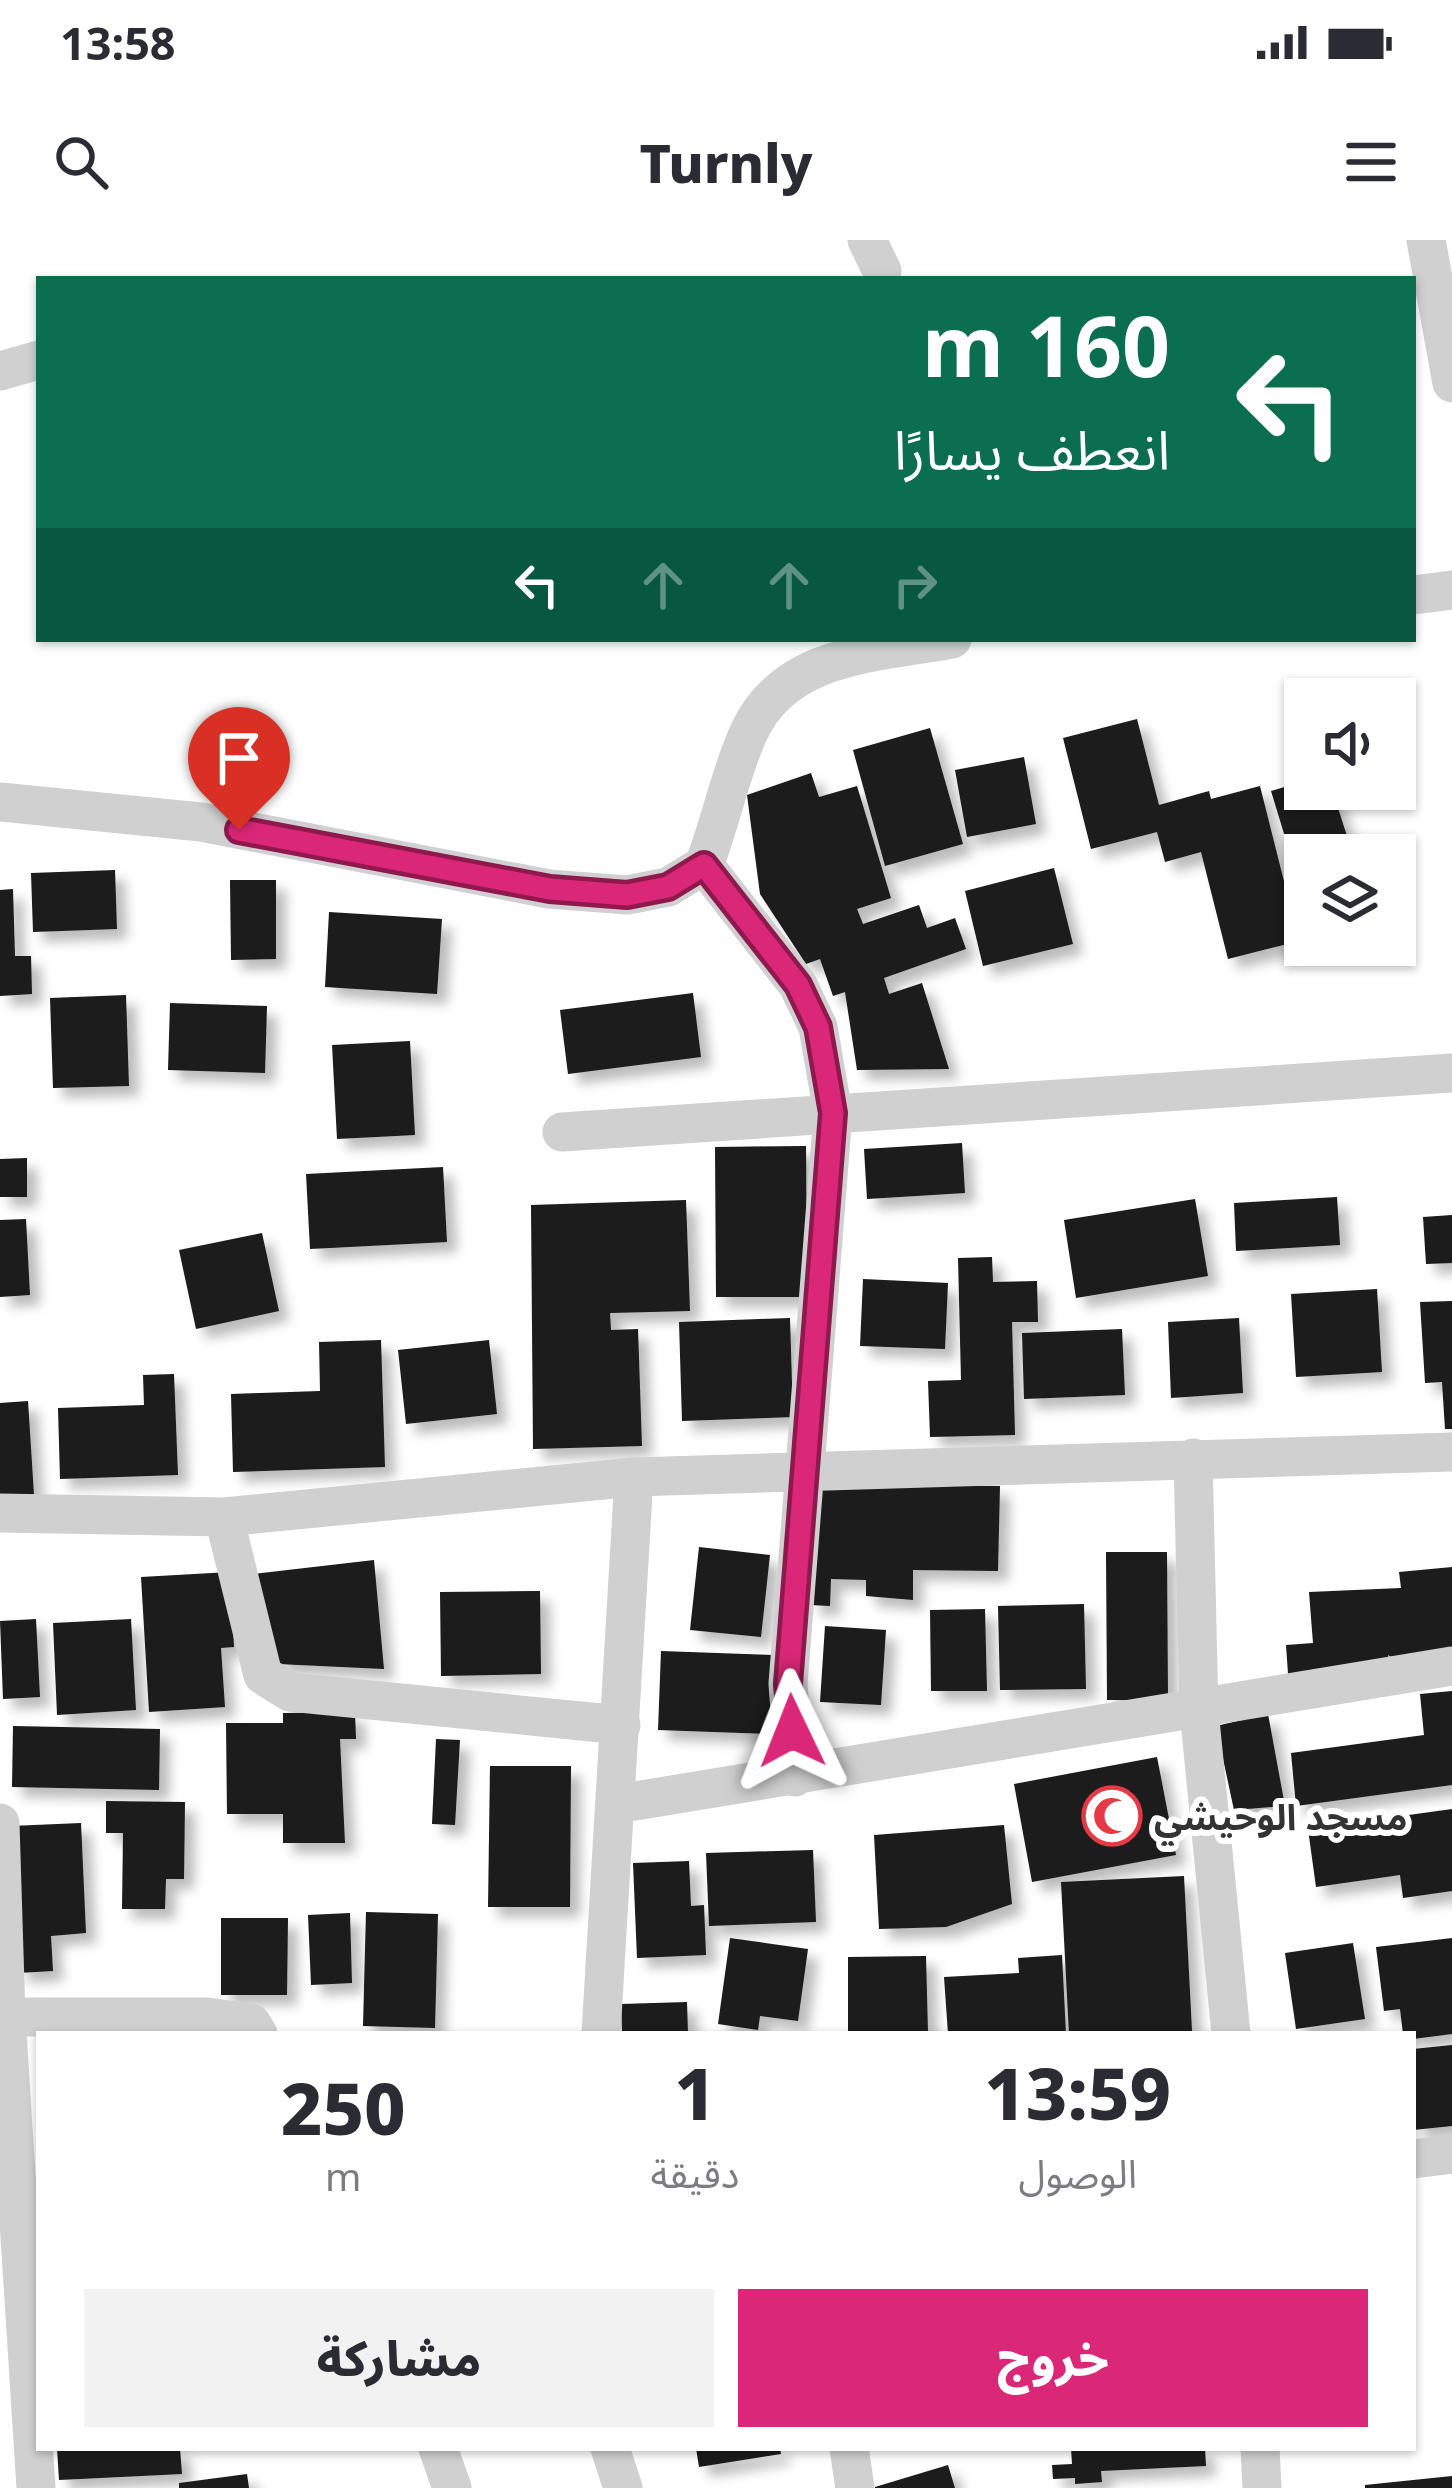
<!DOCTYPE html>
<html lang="ar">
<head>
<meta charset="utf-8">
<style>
  :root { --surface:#fff; --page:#f2f2f3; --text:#2b2b33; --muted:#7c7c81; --accent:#db2777 }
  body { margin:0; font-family:"Noto Sans","Noto Sans Arabic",sans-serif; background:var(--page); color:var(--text); direction:rtl; height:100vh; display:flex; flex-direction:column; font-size:45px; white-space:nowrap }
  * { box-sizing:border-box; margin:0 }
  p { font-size:39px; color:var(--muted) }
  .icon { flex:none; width:66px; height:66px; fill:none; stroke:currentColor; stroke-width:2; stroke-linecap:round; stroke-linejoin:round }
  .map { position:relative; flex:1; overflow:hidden; direction:ltr }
  .panel { position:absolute; left:36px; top:1791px; width:1380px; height:420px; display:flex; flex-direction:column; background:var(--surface); border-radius:0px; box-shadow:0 3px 9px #0004; direction:rtl }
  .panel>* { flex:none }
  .guide { position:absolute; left:36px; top:36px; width:1380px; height:366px; border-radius:0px; box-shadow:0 3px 9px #0004; direction:rtl; background:#0b6e4f; color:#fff; overflow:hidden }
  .tools { position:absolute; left:1284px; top:438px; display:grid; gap:24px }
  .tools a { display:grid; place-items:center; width:132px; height:132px; border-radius:0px; background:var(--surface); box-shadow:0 3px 9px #0004; font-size:60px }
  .pin { position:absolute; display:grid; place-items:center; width:102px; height:102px; color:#fff; margin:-123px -51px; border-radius:50% 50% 50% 0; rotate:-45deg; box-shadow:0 0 12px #0007 }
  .pin .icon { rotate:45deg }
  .me { position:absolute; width:132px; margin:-66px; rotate:358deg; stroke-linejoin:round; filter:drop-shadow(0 0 9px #0008) }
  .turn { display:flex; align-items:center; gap:42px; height:252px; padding:0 48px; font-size:54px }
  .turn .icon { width:156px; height:156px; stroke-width:2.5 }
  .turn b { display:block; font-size:84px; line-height:102px }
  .lanes { display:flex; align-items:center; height:114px; padding:0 48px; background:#0003; justify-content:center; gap:60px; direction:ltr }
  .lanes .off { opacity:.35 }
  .eta { display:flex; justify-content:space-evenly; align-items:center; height:204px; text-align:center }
  .eta b { font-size:72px; font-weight:800; line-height:84px }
  .action { display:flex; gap:24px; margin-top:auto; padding:24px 48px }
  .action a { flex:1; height:138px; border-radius:0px; background:var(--accent); color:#fff; font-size:48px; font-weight:800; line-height:138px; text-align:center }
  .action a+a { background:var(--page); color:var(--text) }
  .status { display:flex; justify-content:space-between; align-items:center; height:84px; padding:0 60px; background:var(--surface); direction:ltr }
  .status svg { height:33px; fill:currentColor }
  header { display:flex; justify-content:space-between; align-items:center; height:156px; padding:0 48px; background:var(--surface); font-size:54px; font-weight:800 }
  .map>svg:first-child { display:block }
  .building { fill:#1a1a1a; filter:url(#shadow) }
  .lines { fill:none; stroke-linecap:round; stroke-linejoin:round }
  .minor { stroke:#d0d0d0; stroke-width:39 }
  .route-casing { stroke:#8e194d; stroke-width:30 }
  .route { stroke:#db2777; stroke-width:21 }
  .labels { text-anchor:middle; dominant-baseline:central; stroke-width:12; stroke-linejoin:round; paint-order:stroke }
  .poi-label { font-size:36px; font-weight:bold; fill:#333; stroke:#fff; text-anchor:start }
</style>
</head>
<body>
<div class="status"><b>13:58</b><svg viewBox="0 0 49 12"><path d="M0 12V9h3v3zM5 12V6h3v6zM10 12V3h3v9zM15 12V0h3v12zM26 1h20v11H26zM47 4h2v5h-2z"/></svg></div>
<header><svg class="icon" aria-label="menu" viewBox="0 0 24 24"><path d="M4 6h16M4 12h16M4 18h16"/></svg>Turnly<svg class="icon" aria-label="search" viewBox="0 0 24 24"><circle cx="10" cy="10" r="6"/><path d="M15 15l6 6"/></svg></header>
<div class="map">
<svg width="1452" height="2248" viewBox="0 0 1452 2248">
  <defs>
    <filter id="shadow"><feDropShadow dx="10" dy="10" stdDeviation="6" flood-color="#0004"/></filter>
  </defs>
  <rect width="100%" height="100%" fill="#fff"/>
  <path class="building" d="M1137,479L1159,565L1209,551L1211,559L1260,546L1299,701L1228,719L1201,612L1165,622L1157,592L1091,609L1063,498Z
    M930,488L963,604L885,626L853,510Z
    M1024,517L1036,584L967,597L955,530Z
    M811,533L819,557L857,546L891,658L857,669L863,684L919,665L927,688L955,678L966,709L884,738L889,754L922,743L949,829L857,830L845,752L833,756L820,719L806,724L760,654L747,555Z
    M1305,541V549H1332L1353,615H1305V641L1299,643L1271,551Z
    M1054,628L1073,704L983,726L965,651Z
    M115,630L117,689L33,692L31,633Z
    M230,640H276V719L231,720Z
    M13,649L15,716H31L32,754L0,756V650Z
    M329,672L442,679L437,754L325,747Z
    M693,753L701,817L568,834L560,770Z
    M126,755L129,846L53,848L50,758Z
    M170,763L267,766L265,833L168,830Z
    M410,801L415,895L337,899L332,805Z
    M962,903L965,953L867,959L864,909Z
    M806,906L807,1057H716L715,907Z
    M27,918V957H0V919Z
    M443,927L447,1002L310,1009L306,934Z
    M1337,957L1340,1005L1236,1011L1234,963Z
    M1195,959L1208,1036L1076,1058L1064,980Z
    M686,960L690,1071L610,1073L611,1090L638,1089L642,1206L533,1209L531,965Z
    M1452,975V1023L1426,1024L1423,977Z
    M26,979L30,1055L0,1057V980Z
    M262,993L279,1071L196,1089L179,1010Z
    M992,1017L993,1042L1037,1041L1038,1082H1012L1015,1195L930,1197L928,1141L961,1140L958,1018Z
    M863,1039L948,1043L945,1109L860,1106Z
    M1377,1049L1382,1132L1296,1137L1291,1054Z
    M1452,1061V1189H1445L1442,1142L1425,1143L1420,1062Z
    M790,1078L793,1177L682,1181L679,1082Z
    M1239,1078L1243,1153L1171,1158L1168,1082Z
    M1122,1089L1125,1155L1024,1159L1022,1093Z
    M381,1100L385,1227L233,1232L231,1154L320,1151L319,1102Z
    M489,1100L497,1174L406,1184L398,1110Z
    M174,1134L178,1235L60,1239L58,1168L144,1165L143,1135Z
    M28,1161L34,1255L0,1258V1163Z
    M813,1244L1000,1246L998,1331L913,1330V1360L866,1356V1340L831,1339L830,1366L810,1365Z
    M699,1307L770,1315L761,1397L690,1390Z
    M1106,1312H1167L1168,1460H1107Z
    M374,1320L384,1429L278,1424L253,1334Z
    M1452,1327V1413L1393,1418L1388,1415L1389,1428L1289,1448L1286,1405L1313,1403L1309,1352L1401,1348L1399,1332Z
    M230,1332L234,1407L221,1408L225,1467L149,1472L141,1337Z
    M540,1351L541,1434L441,1436L440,1352Z
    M1084,1364L1086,1449L1000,1450L998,1366Z
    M985,1369L987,1451H931L930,1370Z
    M36,1379L40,1457L3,1459L0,1381Z
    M131,1379L136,1470L57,1475L53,1383Z
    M825,1386L886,1390L881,1465L820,1462Z
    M661,1411L773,1415L770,1494L658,1490Z
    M1452,1451V1545L1296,1566L1291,1513L1424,1495L1420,1454Z
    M355,1472L356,1499H340L345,1603H283V1574H227L226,1483H283V1473Z
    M1268,1474L1285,1566L1234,1570L1216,1486Z
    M13,1486L160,1489L159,1550L12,1547Z
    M436,1499L460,1500L455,1585L432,1584Z
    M1157,1517L1176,1615L1032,1642L1014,1544Z
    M490,1526H571L570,1667H488Z
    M106,1561L185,1562L184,1639H166L165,1669H122L123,1593H106Z
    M1452,1569V1651L1403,1658L1400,1635L1316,1647L1308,1589Z
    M81,1583L86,1693L51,1696L53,1731L18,1733L11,1586Z
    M1004,1585L1012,1664L946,1687L879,1689L874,1595Z
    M813,1610L816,1682L709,1686L706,1613Z
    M689,1621L691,1666L704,1665L706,1715L637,1718L633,1623Z
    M1184,1636L1192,1791L1069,1794L1061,1642Z
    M366,1672L438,1674L435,1788L363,1786Z
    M350,1673L352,1743L311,1745L308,1675Z
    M221,1678H288L287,1755H221Z
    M730,1698L808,1709L798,1781L760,1776L758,1790L718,1784Z
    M1452,1698V1794L1413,1799V1794H1403L1400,1769L1384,1771L1376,1707Z
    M1353,1703L1365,1779L1296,1789L1285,1713Z
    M1062,1715L1066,1794H948L944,1737L1019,1733L1018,1718Z
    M926,1716L928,1793L848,1794V1717Z
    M687,1762L688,1794H622L621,1764Z
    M1452,1805V1886L1413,1890V1809Z
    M57,2208H180L182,2234L59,2240Z
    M696,2208H780L781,2214L699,2227Z
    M1071,2208H1205L1206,2226L1101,2231L1102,2242L1075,2244V2238L1053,2239L1052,2225L1072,2224Z
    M948,2225L955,2248H875V2247Z
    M247,2234L249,2248H179V2243Z
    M1452,2236V2248H1365V2245Z"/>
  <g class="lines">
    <path class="minor" d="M867,0L882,31
      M1426,0L1452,143
      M0,131L39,120
      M1413,355L1452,350
      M0,562L201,582L549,649L627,655L668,647L704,625C721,582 730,533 749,492C785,413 877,413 952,399
      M704,625L798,745L818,787L833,873L788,1444L795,1537
      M562,892L1452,833
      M1193,1218L1199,1470L1231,1794
      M0,1273L224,1277L634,1237L1452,1212
      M224,1277L263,1435L290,1452L621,1485
      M617,1564L1452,1426
      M0,1583L6,1777L36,2248
      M6,1777H207L251,1783L258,1794
      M601,1794L634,1237
      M1413,1919L1452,1914
      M438,2208L452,2248
      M610,2208L623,2248
      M849,2208L855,2248
      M1260,2208L1262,2248"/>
  </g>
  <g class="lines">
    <defs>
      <path id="route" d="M239,590L550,649L627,655L668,647L704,625L798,745L818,787L833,873L788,1444L792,1491"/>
    </defs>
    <use href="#route" class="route-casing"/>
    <use href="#route" class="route"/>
  </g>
  <defs>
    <symbol id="mosque-ring" viewBox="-11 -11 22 22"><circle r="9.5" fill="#fff" stroke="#e63946" stroke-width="1.5"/><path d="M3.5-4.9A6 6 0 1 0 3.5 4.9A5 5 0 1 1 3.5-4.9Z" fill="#e63946"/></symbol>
  </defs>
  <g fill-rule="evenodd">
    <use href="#mosque-ring" x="1079" y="1543" width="66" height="66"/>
  </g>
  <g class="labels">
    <g class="poi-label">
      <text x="1154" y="1576">مسجد الوحيشي</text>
    </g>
  </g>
</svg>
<div class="tools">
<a><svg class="icon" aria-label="sound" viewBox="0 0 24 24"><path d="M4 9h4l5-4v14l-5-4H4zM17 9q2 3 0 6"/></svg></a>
<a><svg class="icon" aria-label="layers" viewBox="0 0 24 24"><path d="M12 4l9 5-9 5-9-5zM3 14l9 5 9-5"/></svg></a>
</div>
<div class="pin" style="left:239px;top:590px;background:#d93025"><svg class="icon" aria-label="arrive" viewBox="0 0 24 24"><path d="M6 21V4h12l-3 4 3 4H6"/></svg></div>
<svg class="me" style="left:792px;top:1491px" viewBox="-20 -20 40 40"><path d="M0-17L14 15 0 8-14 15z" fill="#db2777" stroke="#fff" stroke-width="4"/></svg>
<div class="guide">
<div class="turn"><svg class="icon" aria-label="left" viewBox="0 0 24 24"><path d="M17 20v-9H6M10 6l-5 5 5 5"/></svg><div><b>160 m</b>انعطف يسارًا</div></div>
<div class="lanes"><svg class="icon" aria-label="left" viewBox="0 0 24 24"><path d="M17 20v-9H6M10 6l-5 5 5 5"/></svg><svg class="icon off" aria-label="ahead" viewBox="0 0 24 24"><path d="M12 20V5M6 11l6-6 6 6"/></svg><svg class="icon off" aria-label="ahead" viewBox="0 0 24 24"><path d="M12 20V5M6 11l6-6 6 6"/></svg><svg class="icon off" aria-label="right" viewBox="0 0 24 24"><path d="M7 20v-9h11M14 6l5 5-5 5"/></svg></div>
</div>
<section class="panel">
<div class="eta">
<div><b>13:59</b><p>الوصول</p></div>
<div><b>1</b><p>دقيقة</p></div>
<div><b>250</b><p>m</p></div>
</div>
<div class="action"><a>خروج</a><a>مشاركة</a></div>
</section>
</div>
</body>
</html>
